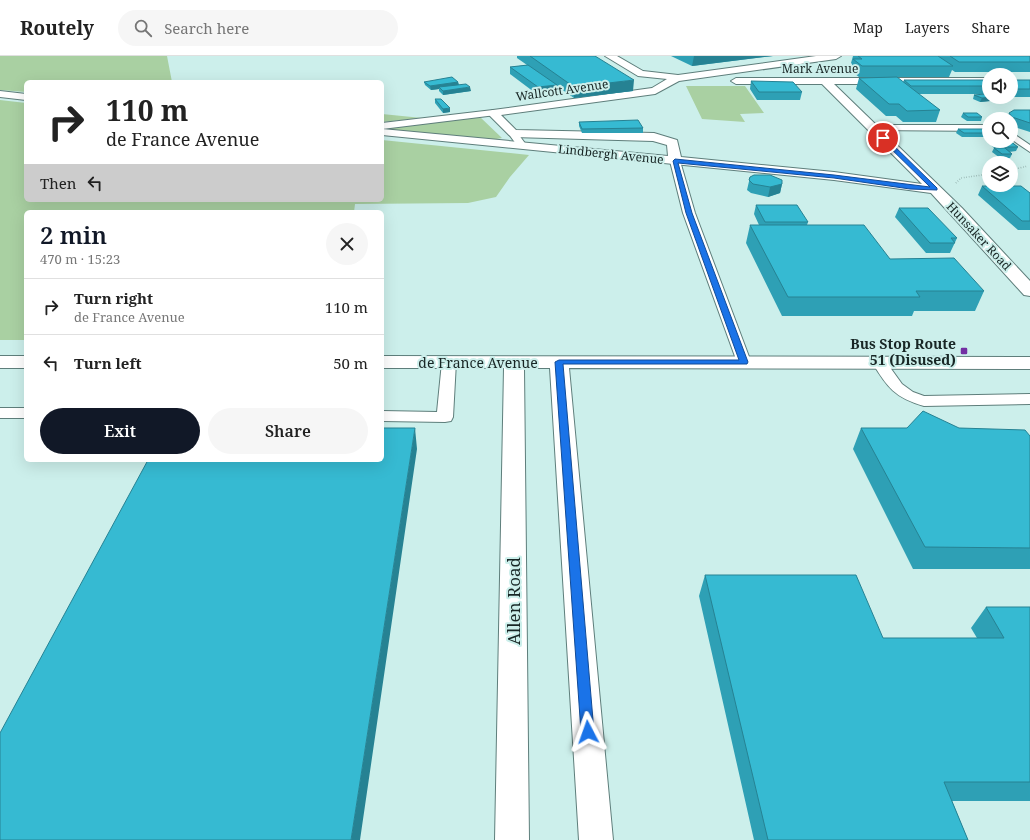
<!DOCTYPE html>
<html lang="en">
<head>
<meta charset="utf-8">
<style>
  :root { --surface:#fff; --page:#f6f6f6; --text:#222; --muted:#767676; --line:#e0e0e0; --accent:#111827 }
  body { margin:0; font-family:"Noto Serif",serif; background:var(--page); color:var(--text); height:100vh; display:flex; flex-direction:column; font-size:15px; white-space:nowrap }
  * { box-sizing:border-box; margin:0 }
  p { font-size:13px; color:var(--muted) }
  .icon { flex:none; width:22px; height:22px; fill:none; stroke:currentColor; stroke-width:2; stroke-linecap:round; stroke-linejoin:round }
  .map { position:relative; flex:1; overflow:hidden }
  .side { position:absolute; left:24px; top:154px; width:360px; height:252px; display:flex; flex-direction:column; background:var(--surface); border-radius:6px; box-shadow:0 4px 16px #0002 }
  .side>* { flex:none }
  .top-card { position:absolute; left:24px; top:24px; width:360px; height:122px; border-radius:6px; box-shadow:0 4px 16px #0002; background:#fff; color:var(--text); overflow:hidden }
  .buttons { position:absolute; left:982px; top:12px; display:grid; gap:8px }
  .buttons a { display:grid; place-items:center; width:36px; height:36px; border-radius:50%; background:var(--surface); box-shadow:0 4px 16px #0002; font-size:20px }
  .pin { position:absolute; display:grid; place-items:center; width:34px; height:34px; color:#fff; margin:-17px; border:2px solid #fff; border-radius:50%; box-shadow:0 1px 4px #0007 }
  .me { position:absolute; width:44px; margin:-22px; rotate:356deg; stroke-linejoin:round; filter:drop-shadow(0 0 3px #0008) }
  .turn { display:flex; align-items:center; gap:14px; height:84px; padding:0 16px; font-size:18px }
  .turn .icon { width:52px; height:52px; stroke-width:2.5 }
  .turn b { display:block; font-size:28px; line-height:34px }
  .then { display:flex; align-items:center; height:38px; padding:0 16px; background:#0003; gap:8px; font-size:15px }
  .round { display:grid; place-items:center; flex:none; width:42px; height:42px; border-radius:21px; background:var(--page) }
  .summary { display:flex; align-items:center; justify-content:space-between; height:68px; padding:0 16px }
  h1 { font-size:24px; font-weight:600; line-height:30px; color:var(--accent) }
  .action { display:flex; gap:8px; margin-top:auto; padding:8px 16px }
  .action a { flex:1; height:46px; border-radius:24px; background:var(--accent); color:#fff; font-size:16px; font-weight:600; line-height:46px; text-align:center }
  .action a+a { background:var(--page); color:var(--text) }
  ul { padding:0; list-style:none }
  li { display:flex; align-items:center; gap:12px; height:56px; padding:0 16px; border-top:1px solid var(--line) }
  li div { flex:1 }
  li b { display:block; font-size:15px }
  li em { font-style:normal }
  header { display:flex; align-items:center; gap:24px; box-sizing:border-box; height:56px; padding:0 20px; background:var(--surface); border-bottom:1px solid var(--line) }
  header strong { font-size:19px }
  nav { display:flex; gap:22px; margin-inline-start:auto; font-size:14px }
  .search { width:280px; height:36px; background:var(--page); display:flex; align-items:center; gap:10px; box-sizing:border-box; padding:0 14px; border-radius:22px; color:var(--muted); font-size:15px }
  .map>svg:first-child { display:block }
  .green { fill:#a9d0a2 }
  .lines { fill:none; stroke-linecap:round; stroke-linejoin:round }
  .lane-casing { stroke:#5e7e7b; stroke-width:2 }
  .street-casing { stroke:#5e7e7b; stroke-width:2 }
  .path { stroke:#7a9491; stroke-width:1.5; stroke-dasharray:0.5 2; stroke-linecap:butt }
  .lane { fill:#fff; fill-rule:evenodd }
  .street { fill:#fff; fill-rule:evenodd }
  .wall { fill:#2ea0b5 }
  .shaded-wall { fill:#268293 }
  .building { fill:#36bad2; stroke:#268293 }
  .route { fill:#1a73e8; stroke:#114b97 }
  .poi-dot { fill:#732fa3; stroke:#ccefeb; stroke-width:1.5 }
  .labels { text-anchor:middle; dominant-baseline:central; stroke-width:4; stroke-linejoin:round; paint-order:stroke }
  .far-street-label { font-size:12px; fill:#182625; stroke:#ccefeb }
  .poi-label { font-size:14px; font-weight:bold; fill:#182625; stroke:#ccefeb; text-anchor:end }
  .street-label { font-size:14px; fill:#182625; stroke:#ccefeb }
  .near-street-label { font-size:17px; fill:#182625; stroke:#ccefeb }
</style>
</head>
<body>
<header>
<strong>Routely</strong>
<div class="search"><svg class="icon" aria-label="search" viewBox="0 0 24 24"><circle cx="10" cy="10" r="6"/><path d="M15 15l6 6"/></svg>Search here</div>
<nav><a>Map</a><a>Layers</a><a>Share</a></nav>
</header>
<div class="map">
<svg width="1030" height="784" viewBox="0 0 1030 784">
  <rect width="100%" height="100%" fill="#ccefeb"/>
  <path class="green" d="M0,0H167L172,26H26V36L0,34Z
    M686,30H745L764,57L740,58L745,66L702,63Z
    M0,44L26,47V144H382V84L529,99L510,121L496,141L468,147L355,148L354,156H26V284H0Z
    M382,58L422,62L382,66Z
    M480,61L502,82L491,84L383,73Z"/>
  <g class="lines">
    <defs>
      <path id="lane" d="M493,54L496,55V59L382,73V67Z
        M873,69H989V75L870,74V70Z
        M513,74L516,75L527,90L525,92H519L508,77Z
        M1011,76L1030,89V96L1011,83Z
        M675,102L680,105L695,157L751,306L749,309H739L737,306L683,157L670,105Z
        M449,302L454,303L456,306L453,361L451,365L445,366L382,365V355L437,356L442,306L444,303Z
        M879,302L884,303L902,328L913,336L924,340L1030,338V348L924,350C895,342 887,331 872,306L874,303Z
        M0,352H26V362H0Z"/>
      <path id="street" d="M605,0H617L643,15L678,19L816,0H841L836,3L679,25L655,38L501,59L516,74L654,77L677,84L681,101L834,116L922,128L822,28H736L731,25L736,22H989V28H834L962,152L1030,225V240L1024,239L931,137L834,124L382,79V73L668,100L667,89L653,85L513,81L509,79L487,57L493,54L652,32L667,23L638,20Z
        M0,35L26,38V44L0,41Z
        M0,300H26V312H0Z
        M382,300L1030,301V313L569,312L613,784H579L550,312H524L529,784H495L504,312H382Z"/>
    </defs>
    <use href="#lane" class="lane-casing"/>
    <use href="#street" class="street-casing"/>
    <path class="path" d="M1011,114L1028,110
      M956,127L961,122L989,118"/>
    <use href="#lane" class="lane"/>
    <use href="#street" class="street"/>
  </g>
  <path class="wall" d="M517,0H595L633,35L574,42L557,30V36L538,39L510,18V11L527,9L517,2Z
    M671,0H773L692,10Z
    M853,0H1030V16H955L952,14L949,21H859L850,14L852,8L851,7Z
    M859,22L903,26L904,24L989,25V38H918L940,54L936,66H903L896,60H886L856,33Z
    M1011,24L1030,25V41H1011Z
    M751,25L802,36L800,44H757L750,33Z
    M424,26H458L459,29L471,35L443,39L439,35V33L431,34L425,29Z
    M974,39L992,41L990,45L980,46L973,43Z
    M435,43L450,56L443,57L435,47Z
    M1030,54V76L1011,70V63H1006L1009,57Z
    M963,57L982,61L981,65H967L961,61Z
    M579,66L643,72V77H582L579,70Z
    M983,72L989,77V81H962L956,77L958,73H982Z
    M990,85H1010L1018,91L1016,95L1009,96L1012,98L1010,102H1000L992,96L994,92L989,87Z
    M750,121L782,128L780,137L768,141L751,137L747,134Z
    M982,130L1030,137V174H1018L978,139Z
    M756,149L808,166L807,169L890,203L984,235L975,255H914L912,260H782L746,187L750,169H759L754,158Z
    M899,152L957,182L950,197H926L895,161Z
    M861,372H959L1030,380V513H913L853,393Z
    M705,519L883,582H977L971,572L986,551H1030V745H952L968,784H754L699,540Z"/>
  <path class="shaded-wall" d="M694,0H773L692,10Z
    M634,24L633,35L574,42V31Z
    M458,26L459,30L439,31V33L431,34L430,30Z
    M557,29V36L538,39V31Z
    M470,31L471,35L443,39V35Z
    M992,41L990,45L980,46L982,42Z
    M450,52V56L443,57V53Z
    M782,128L780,137L768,141L770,131Z
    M415,372L417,393L360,784H351Z"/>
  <path class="building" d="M530,0H595L634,24L574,31Z
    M858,0H938L953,10H862L853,3H862Z
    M950,0H1030V6H959Z
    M528,9L557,29L538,31L510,11Z
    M452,21L458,26L430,30L424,26Z
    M897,21L940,54L907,55L899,48H889L859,22Z
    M904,24H988L989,25V30H911Z
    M1011,24H1030V33H1011Z
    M751,25L793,26L802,36H759Z
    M466,28L470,31L443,35L439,31Z
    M985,38L989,40V41H992L982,42L974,39Z
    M435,43H441L450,52L443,53Z
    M1014,54H1030V67L1012,61L1009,57Z
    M963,57H977L982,61H968Z
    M638,64L643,72L582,73L579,66Z
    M983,72H989V77H964L958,73H984Z
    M993,85H1010L1018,91H1001Z
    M994,92H1005L1012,98H1002Z
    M754,119H770L782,124V128L770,131L753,128L749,124L750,121Z
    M982,130H1021L1030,137V165H1022Z
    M756,149H797L808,166H765Z
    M899,152H928L957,182H951L955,187H930Z
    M750,169H864L890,203L954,202L984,235H916L920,241H788Z
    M923,355L959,372L1025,374L1030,380V492L925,491L861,372H907Z
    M382,372H415L351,784H0V677L148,404H382Z
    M705,519H856L883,582H1004L986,551H1030V726H944L968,784H768Z"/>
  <path class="route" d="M881,81H885L937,132V134L910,133L834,122L678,107L692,157L748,306L747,308H563L594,676L592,680L588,682L583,680L581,676L555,306L559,304H739L686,157L673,105L675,103L834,119L930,131L881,83Z"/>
  <rect class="poi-dot" x="960" y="291" width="8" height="8" rx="2"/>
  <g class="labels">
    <g class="far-street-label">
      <text x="820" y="12">Mark Avenue</text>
      <text transform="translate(562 34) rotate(-8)">Wallcott Avenue</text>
      <text transform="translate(611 98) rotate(6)">Lindbergh Avenue</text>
      <text transform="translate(979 180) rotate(47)">Hunsaker Road</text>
    </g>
    <g class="poi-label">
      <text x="956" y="287">Bus Stop Route<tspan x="956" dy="16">51 (Disused)</tspan></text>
    </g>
    <g class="street-label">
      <text x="478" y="306">de France Avenue</text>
    </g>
    <g class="near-street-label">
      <text transform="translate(513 545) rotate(-90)">Allen Road</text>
    </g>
  </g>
</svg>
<div class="buttons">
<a><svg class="icon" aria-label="sound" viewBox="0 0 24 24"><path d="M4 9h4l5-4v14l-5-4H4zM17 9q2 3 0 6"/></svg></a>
<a><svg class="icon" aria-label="search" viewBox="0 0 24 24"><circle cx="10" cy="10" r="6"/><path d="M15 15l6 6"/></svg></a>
<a><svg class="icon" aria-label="layers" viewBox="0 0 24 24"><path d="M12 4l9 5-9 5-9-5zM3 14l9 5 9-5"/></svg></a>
</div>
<div class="pin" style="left:883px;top:82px;background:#d93025"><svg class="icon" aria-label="arrive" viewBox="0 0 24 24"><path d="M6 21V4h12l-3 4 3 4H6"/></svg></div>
<svg class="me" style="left:588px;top:676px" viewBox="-20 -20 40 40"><path d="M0-17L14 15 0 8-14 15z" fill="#1a73e8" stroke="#fff" stroke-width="4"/></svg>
<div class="top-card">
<div class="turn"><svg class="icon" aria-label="right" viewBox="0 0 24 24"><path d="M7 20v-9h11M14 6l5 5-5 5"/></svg><div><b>110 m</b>de France Avenue</div></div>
<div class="then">Then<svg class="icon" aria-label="left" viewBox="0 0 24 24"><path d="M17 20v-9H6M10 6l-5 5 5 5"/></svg></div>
</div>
<section class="side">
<div class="summary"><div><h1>2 min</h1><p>470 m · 15:23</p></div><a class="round"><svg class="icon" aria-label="close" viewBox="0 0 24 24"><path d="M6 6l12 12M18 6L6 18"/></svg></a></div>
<ul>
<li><svg class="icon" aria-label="right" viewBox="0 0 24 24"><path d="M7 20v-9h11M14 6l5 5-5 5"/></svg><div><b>Turn right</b><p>de France Avenue</p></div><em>110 m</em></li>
<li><svg class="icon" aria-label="left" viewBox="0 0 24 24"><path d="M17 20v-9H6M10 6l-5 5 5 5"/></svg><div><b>Turn left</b></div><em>50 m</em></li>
</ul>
<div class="action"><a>Exit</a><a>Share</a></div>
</section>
</div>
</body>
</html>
